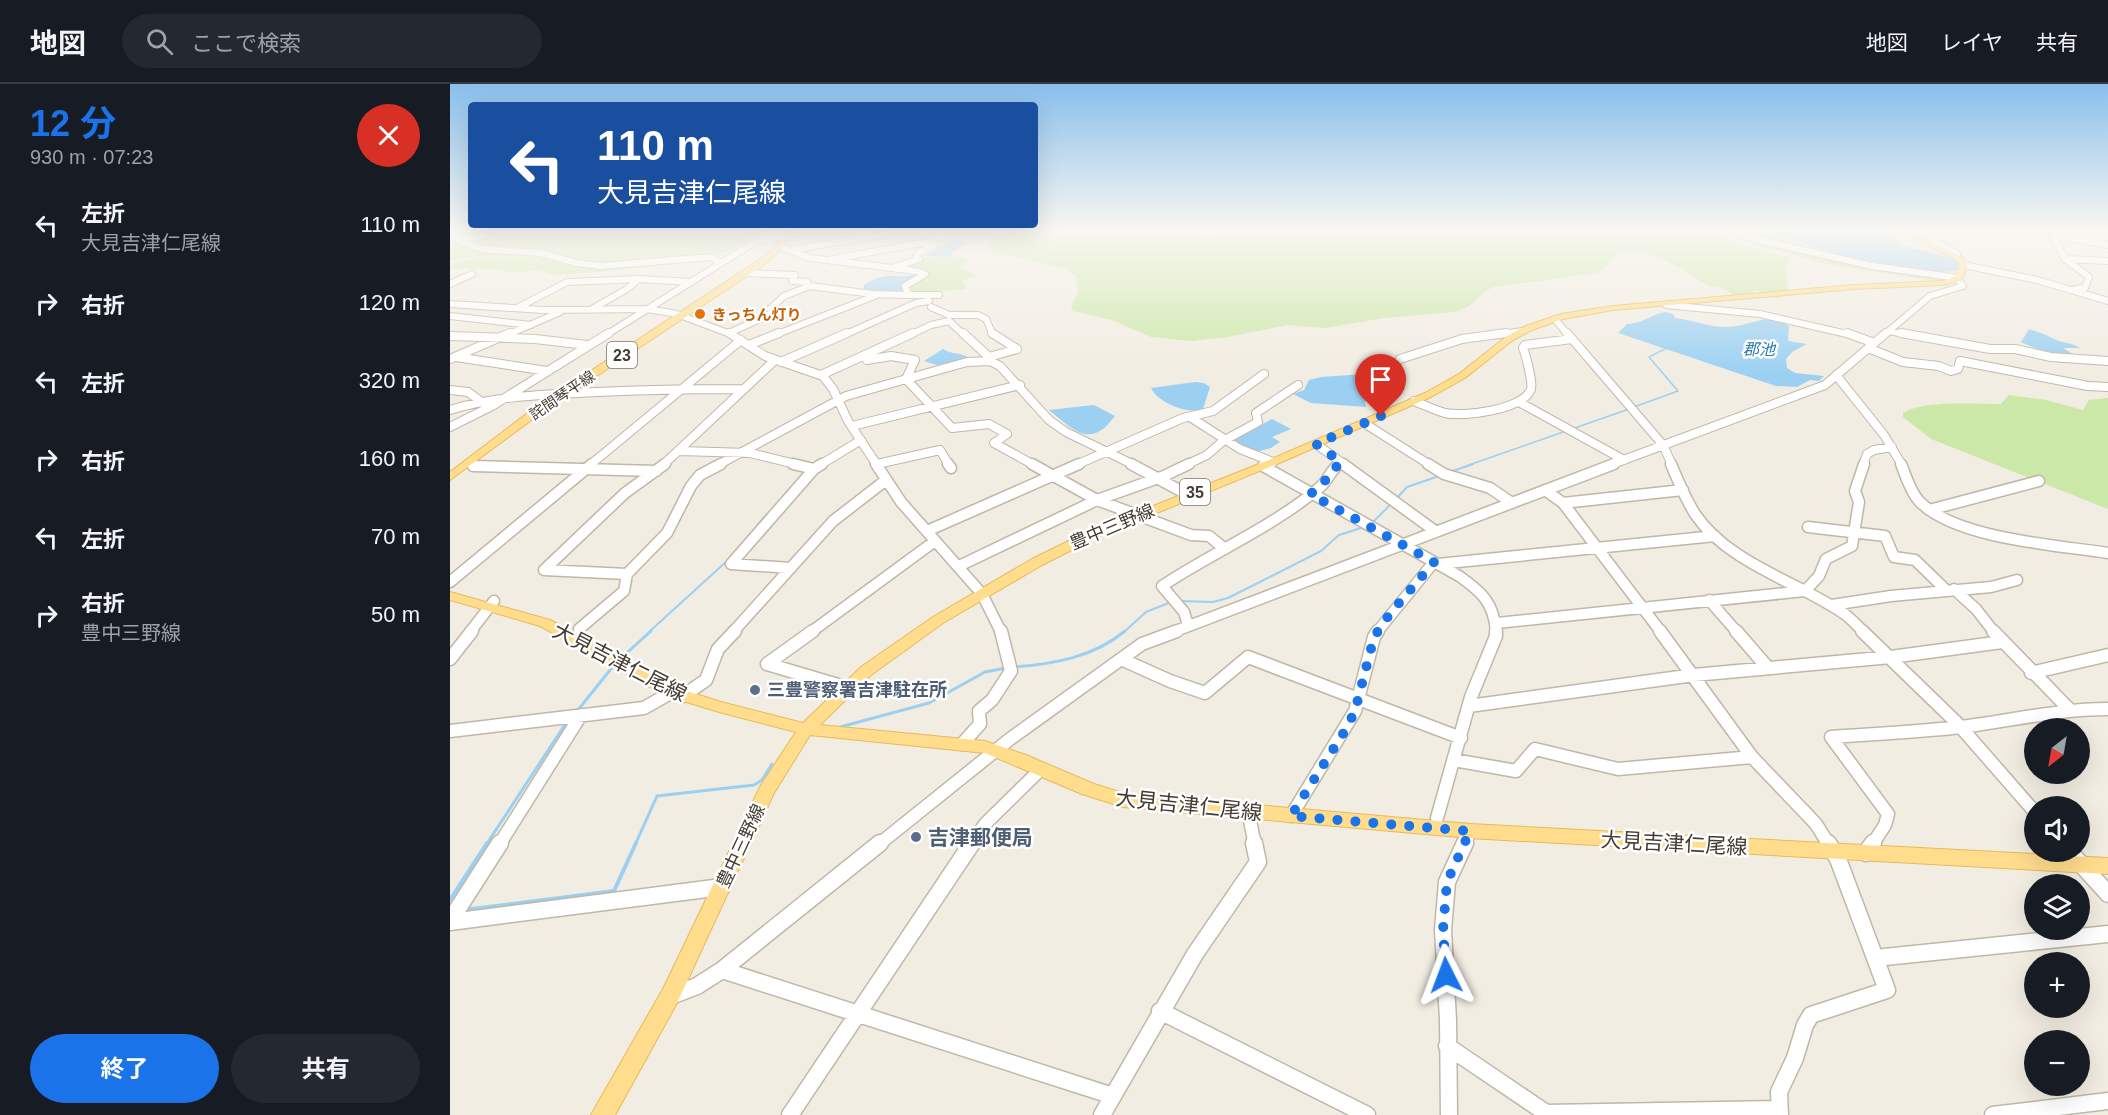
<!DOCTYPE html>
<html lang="ja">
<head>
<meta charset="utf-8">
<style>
  :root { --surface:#171b24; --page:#242831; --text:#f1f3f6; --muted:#9ea1a6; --line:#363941; --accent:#1a73e8 }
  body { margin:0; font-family:Helvetica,"Noto Sans JP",sans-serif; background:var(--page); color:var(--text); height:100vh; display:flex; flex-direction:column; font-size:22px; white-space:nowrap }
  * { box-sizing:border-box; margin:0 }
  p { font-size:20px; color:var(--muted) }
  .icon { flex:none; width:33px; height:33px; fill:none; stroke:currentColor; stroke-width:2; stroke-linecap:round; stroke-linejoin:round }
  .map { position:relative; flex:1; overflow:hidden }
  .drawer { display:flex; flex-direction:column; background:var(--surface); width:450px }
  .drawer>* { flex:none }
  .banner { position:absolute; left:18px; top:18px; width:570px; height:126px; border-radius:6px; box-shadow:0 6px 24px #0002; background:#1a4fa0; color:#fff; overflow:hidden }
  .needle { width:39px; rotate:211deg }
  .tools { position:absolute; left:1574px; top:634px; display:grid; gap:12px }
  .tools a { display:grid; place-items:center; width:66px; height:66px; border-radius:50%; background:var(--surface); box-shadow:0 6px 24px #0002; font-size:30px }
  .pin { position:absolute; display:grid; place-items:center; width:51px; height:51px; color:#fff; margin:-62px -26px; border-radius:50% 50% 50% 0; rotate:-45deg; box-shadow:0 0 6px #0007 }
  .pin .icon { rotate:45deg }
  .me { position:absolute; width:66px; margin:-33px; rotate:357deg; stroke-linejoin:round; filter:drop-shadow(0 0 4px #0008) }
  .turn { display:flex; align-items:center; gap:21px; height:126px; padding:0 30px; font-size:27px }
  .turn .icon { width:78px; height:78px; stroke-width:2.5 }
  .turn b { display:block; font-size:42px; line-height:51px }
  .round { display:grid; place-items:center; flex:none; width:63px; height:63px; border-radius:32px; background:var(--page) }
  .summary { display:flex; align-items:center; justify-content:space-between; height:102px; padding:0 30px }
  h1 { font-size:36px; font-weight:700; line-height:45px; color:var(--accent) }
  .button { display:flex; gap:12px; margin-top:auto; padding:12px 30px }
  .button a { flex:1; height:69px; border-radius:36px; background:var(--accent); color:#fff; font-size:24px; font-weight:700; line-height:69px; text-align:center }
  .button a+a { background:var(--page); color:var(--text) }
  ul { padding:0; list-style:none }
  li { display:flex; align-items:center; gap:18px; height:78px; padding:0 30px }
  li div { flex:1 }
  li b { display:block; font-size:22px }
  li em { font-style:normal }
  header { display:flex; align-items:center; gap:36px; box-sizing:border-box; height:84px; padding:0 30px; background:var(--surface); border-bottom:2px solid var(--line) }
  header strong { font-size:28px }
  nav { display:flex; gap:33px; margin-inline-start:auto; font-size:21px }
  .search { width:420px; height:54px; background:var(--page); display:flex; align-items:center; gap:15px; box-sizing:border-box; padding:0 21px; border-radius:33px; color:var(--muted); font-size:22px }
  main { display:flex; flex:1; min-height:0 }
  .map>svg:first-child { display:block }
  .green { fill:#cce8a9 }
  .water { fill:#9bd0f2 }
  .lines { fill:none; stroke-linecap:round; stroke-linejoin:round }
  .stream-far3 { stroke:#9bd0f2; stroke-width:1.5 }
  .stream-far2 { stroke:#9bd0f2; stroke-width:2 }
  .stream-far1 { stroke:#9bd0f2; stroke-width:3 }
  .stream { stroke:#9bd0f2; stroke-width:4 }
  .minor-far4-casing { stroke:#c0b7a7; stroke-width:8 }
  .minor-far3-casing { stroke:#c0b7a7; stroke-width:10 }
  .minor-far2-casing { stroke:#c0b7a7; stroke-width:13 }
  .minor-far1-casing { stroke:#c0b7a7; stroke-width:15 }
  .minor-casing { stroke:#c0b7a7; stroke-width:19 }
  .major-casing { stroke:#e6ba5b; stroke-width:2 }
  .minor-far4 { stroke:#fff; stroke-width:6 }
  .minor-far3 { stroke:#fff; stroke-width:8 }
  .minor-far2 { stroke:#fff; stroke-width:10 }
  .minor-far1 { stroke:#fff; stroke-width:12 }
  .minor { stroke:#fff; stroke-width:16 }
  .major { fill:#ffdd8d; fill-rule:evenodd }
  .route { stroke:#1a73e8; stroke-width:10; stroke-dasharray:0 18 }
  .food-dot { fill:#e8710a; stroke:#fff; stroke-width:2 }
  .service-dot { fill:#5c6f8a; stroke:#fff; stroke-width:2 }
  .labels { text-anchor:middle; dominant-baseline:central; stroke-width:5; stroke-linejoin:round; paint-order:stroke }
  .far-food-label { font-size:15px; font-weight:bold; fill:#c56008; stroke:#fff; text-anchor:start }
  .far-street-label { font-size:15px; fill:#433c32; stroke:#fff }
  .far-water-label { font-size:16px; font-style:italic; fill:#2a7ab1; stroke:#fff }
  .shield { fill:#fff; stroke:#7b7670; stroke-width:1.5 }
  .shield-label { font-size:16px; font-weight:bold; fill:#433c32 }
  .street-label { font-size:18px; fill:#433c32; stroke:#fff }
  .service-label { font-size:18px; font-weight:bold; fill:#4e5e75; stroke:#fff; text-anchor:start }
  .near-street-label { font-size:21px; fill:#433c32; stroke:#fff }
  .near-service-label { font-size:21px; font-weight:bold; fill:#4e5e75; stroke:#fff; text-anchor:start }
</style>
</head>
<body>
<header>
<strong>地図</strong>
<div class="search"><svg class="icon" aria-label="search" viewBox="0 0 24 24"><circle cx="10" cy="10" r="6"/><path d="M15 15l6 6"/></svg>ここで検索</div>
<nav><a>地図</a><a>レイヤ</a><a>共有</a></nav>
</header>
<main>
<section class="drawer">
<div class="summary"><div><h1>12 分</h1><p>930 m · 07:23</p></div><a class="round" style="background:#d93025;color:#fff"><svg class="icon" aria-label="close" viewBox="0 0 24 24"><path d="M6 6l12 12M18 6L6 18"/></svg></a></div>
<ul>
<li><svg class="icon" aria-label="left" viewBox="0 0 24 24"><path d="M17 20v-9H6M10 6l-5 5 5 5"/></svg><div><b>左折</b><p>大見吉津仁尾線</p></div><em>110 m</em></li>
<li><svg class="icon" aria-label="right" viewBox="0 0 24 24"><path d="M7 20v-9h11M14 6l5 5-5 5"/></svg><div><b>右折</b></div><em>120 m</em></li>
<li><svg class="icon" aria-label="left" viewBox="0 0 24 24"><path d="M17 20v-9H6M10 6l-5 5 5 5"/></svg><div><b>左折</b></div><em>320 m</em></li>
<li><svg class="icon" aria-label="right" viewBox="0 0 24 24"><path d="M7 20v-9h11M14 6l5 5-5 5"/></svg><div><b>右折</b></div><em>160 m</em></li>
<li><svg class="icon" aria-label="left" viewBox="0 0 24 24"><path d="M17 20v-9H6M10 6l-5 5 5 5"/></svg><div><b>左折</b></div><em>70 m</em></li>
<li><svg class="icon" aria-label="right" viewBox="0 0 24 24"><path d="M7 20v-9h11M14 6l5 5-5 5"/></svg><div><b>右折</b><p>豊中三野線</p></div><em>50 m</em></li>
</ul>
<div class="button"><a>終了</a><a>共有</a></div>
</section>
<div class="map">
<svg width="1658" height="1031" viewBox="0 0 1658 1031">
  <rect width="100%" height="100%" fill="#f2ede2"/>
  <path class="green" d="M0,147H308L309,150L280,167L211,181L158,187L107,191L86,186L60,189L46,185H0V180L28,173L0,176Z
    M547,147H734L760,151L770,147H1264L1286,159L1342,174C1328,185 1340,195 1337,209L1327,215L1307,206L1297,210L1279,212L1282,210L1269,202L1262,203C1237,191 1201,160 1171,169C1160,173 1157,185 1146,189L1044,203L1037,206L1018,223L1005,228L934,234L876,244L838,241L777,253L742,257L701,253L662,236L623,227L621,222L628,208L626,192L612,183L546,169L539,162L542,153Z
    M1300,151L1336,155L1396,174L1505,191L1500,196L1491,198L1381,181L1312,163L1294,154Z
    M503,172L517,175L518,178L510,183L527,192L513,196L516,205L462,210L459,205L461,200L475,192L444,184L475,173Z
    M1559,311L1596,316L1633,326L1639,316L1658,314V425L1481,355L1453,333V329C1473,316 1526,320 1551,320Z"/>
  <path class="water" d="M1298,147H1435L1455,162L1506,175L1509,179L1507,187H1509L1484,188L1400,175L1337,154L1316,153Z
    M503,155L518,159L503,168L500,173L475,172Z
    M467,190L473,191L454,202L455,209L426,208L414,205V201C436,186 443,196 467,190Z
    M1216,228L1223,230L1225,234C1243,236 1258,243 1276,243C1298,244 1318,226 1339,242L1338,257L1357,260L1342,268L1336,275L1337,284L1345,289L1374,292L1369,297L1360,296L1347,303L1326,302L1168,249L1177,240C1196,239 1200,230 1216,228Z
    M1579,245C1588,248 1594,250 1602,254C1610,259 1621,258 1630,264H1613L1626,272C1605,272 1590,267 1571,258Z
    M493,265C502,271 512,268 519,274L518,277L487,281L474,277Z
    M930,289L954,294L955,300L924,310L915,318L916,323L861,319L843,310L854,306L859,296L871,293Z
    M745,298L754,299L760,303L753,325C739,331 708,319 701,304Z
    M644,321L665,332C640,366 624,346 599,326Z
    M822,335L841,345L822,353L830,358L821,364L802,369L781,357Z"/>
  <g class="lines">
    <path class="stream-far3" d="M159,304L216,302
      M1184,323L1228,307L1199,273L1217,264
      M1122,345L1179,325
      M226,365L249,342
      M302,366L346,376
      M1019,381L1116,347"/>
    <path class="stream-far2" d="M1000,388L1023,380
      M947,414L957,403L989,392
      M320,428L330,417
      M922,439L941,420
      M294,458L317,430
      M729,517L763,518L778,514L871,467L889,451L914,443
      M199,548L278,476
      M674,548L696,528L721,518"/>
    <path class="stream-far1" d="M170,575L201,547
      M564,583C604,580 644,573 675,547
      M128,626L164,581
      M390,643L479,619L535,588L556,584
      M36,761L116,639
      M185,761L207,712L304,701L312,696L322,680"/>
    <path class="stream" d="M0,816L37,759
      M14,826L164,807L186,759"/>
    <defs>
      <path id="minor-far4" d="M1286,147L1296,153L1422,182L1508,194
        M1468,147L1507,170V173
        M1604,147L1602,151L1615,175L1639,193L1635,204L1625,205
        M37,150L9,157L32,165L90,169L127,179L150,182L261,173L270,179
        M1602,151L1658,161
        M309,157L358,147
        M330,163L360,174L466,187L475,190L455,202L459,211H489
        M341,166L452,147
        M382,175L477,158L494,152
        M1615,175L1658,177
        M1514,181L1587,196L1658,217
        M445,183L469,175L466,173L468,169L485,160
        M296,189L345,191L342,197L357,198L360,202
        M0,200L22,190
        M0,220L93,226L197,225L227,230L283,251
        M1216,221L1310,230L1401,251
        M481,223L499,231H528L536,235L543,251
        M67,224L117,198L189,195L240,198
        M140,226L177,205L189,195
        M0,232L81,241
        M1105,235L1118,251
        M1439,247L1460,251
        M279,249L323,229L320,225L334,212L360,202L423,210L459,211
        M57,251L110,228
        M156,251L305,158L318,147
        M325,251L427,211
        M394,251L466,219L479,217
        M460,251L481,241L499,237L514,251
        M1045,251L1073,247
        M1434,251L1480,212L1513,202L1508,195"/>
      <path id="minor-far3" d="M279,249L315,272L373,292L383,305L398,337L427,381
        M513,249L539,273L540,277
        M542,249L567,265
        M1117,249L1213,361L1222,381
        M1397,249L1424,259
        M1451,249L1540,265H1565L1601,273L1658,277
        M0,252L85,255L137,261
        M299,261L329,249
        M1418,264L1453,278L1489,282L1501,287L1508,285L1510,277L1638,302L1658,303
        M6,273L97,287
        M539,273L567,265
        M0,275L60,249
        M950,275L1012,255L1056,249
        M417,276L441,272L465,276L456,295
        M331,278L397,249
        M371,291L463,249
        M1386,291L1434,351L1452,381
        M456,295L502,344L539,340L557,350L544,359L584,381
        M0,306L18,308L33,319
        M964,317C974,321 984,326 995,329C1013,333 1074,326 1081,305C1083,298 1076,272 1073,264L1075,261L1122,255
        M1069,318L1174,376
        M0,326C41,313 85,311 128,309C183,306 239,305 294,305
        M740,333L790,365L823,378
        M914,339L980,381
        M402,342L570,301
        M0,343L42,322L159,249
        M866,360L895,381
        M229,367L300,369L349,381
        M427,380L490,366L499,381
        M140,381L291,256
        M213,381L325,276
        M268,381L396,312L517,278L540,277L550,282L599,336L616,348L684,381
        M370,381L411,356
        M626,381L733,334L763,327L814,290
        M736,381L757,371L773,357L808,338L806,329L848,301
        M887,381L891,378
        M1160,381L1375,301L1436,249
        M1413,381L1417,370L1424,366L1442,363"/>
      <path id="minor-far2" d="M343,380L364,385
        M426,380L451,418L532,510L551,548
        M498,380L501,384
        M582,380L647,416L741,451L759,452L775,465
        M681,380L742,413
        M893,380L985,447
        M978,380L994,390L1040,404L1062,419
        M1221,380C1228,397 1235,414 1245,430C1278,479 1346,497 1393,529C1401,534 1407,542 1414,548
        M1451,380C1456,392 1460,407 1469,417C1505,455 1607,461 1658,469
        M23,382L206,387
        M813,382L1009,492C1032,508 1044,519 1046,548
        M1095,406L1113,419L1211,548
        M1113,419L1233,406
        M1479,426L1589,397
        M1358,443L1435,452L1444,473L1465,476L1496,506
        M477,447L629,380
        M988,480L1265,452
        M509,482L647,416L714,392L739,380
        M341,484L281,480L364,385L372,380
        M177,490L94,486L175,409L215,380
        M0,498L142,380
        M1504,505L1526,525L1544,548
        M1259,516L1287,548
        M1382,521L1441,512L1541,503L1567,496
        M1047,539L1355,507L1369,492L1376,475L1402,462L1409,418L1405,407L1414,380
        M738,541L734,528L712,502C763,468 821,444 869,404C878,397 880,387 889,380
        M129,545L174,507L177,490L217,449L241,402L250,391L271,380
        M20,548L44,517
        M283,548L383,437L436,396
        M361,548L485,457
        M723,548L1164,380
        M927,548L984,478"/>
      <path id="minor-far1" d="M363,547L317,580L405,606
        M1210,547L1302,673L1366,740L1379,761
        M1286,547L1318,584
        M1412,547L1508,640L1584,727
        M1543,547L1620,626
        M0,575L22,547
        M671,575L720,597L755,609L798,573L1011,654
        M1581,589L1658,571
        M233,612L256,596L268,565L285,547
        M1019,622L1244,591L1441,573L1552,558
        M0,647L194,624L222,608
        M1381,653C1424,650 1468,648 1511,643C1560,637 1608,625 1658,625
        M1381,653L1438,730L1435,741L1422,761
        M512,660L530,640L529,627L542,616L561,587L551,547
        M1004,676L1066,687L1085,665L1168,685L1302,673
        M798,727L805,761
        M841,732L905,627L924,553L928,547
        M987,734L1021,613L1046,552V547
        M49,761L131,631
        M428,761L560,655L692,560L727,547
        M521,761L535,740L591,685
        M1014,761L1020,747"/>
      <path id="minor" d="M1620,768L1658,810
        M1416,769L1423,759
        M0,837L50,759
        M0,838L272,803
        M1425,874L1658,850
        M272,886L663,1012
        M221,912L247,902L272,886L430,759
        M710,927L917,1031
        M997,962L1099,1031
        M1096,1029L1328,1025
        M340,1031L522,759
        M652,1031L745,870L808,778L804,759
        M999,1031L998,936L993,846L997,798L1015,759
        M1330,1031L1329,1008L1345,974L1355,941L1361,931L1437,906L1388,775L1378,759
        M1543,1031L1658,1017"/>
      <path id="major" d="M336,147H343L337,158L318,178L91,329L0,396V388L83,325L312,174L332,156Z
        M1447,147H1457L1513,173L1518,181L1511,197L1493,201L1404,205L1163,226L1113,235L1082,246L1063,256L1015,294L981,313L827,380L643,455L592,481L493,539L421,591L370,641L535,657L576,671L644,700L673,709L1020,740L1658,774V790L1020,754L673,723L632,710L535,669L360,651L324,709L227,919L165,1031H141L213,905L311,701L346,648L269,628L217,612L90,542L0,516V508L100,536L227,604L271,618L353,639L411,583L483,533L582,475L635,449L819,376L975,309L1009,290L1057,252L1076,242L1111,230L1163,222L1404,201L1493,197L1505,193L1510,181L1507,176Z"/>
    </defs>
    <use href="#minor-far4" class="minor-far4-casing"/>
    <use href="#minor-far3" class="minor-far3-casing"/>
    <use href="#minor-far2" class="minor-far2-casing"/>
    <use href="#minor-far1" class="minor-far1-casing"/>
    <use href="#minor" class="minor-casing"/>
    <use href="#major" class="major-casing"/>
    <use href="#minor-far4" class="minor-far4"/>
    <use href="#minor-far3" class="minor-far3"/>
    <use href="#minor-far2" class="minor-far2"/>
    <use href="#minor-far1" class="minor-far1"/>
    <use href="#minor" class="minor"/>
    <use href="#major" class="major"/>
  </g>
  <linearGradient id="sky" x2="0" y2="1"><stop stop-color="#89bfec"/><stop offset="0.5" stop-color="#f9f7f2"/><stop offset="1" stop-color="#f9f7f2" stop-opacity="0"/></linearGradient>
  <rect width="1658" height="292" fill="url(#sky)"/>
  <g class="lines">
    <path class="route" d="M931,332L866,360L891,378C879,389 875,401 860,410L984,478L939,531L924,553L905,627L896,645L841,732L1020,747L997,798L993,846L996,891"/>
  </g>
  <circle class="food-dot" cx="250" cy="230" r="6"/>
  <g class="service-dot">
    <circle cx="305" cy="606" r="6"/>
    <circle cx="466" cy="753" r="6"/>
  </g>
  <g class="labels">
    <g class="far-food-label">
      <text x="262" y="230">きっちん灯り</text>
    </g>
    <g class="far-street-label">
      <text transform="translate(112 311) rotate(-34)">詫間琴平線</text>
    </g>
    <g class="far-water-label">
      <text x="1309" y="265">郡池</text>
    </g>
    <g class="shield">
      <rect x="157" y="258" width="30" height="26" rx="4.5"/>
      <rect x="730" y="395" width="30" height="26" rx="4.5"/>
    </g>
    <g class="shield-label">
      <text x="172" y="271">23</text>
      <text x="745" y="408">35</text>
    </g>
    <g class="street-label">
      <text transform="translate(662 443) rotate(-23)">豊中三野線</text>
      <text transform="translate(291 762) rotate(-65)">豊中三野線</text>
    </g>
    <g class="service-label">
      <text x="317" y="606">三豊警察署吉津駐在所</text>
    </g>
    <g class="near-street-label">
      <text transform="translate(170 578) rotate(27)">大見吉津仁尾線</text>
      <text transform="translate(739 721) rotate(6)">大見吉津仁尾線</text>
      <text transform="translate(1224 759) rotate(3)">大見吉津仁尾線</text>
    </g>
    <g class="near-service-label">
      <text x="478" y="753">吉津郵便局</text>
    </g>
  </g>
</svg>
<div class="tools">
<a><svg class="needle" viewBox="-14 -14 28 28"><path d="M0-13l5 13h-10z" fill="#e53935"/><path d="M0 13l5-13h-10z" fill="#9ea1a6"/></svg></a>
<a><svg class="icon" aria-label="sound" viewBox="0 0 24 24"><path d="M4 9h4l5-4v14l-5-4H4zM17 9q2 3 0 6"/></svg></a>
<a><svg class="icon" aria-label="layers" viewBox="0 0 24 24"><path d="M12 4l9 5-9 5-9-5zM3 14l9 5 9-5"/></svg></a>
<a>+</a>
<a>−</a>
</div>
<div class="pin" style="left:931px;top:332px;background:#d93025"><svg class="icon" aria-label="arrive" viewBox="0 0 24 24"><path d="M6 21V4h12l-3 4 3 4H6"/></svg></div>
<svg class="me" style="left:996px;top:891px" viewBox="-20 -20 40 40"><path d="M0-17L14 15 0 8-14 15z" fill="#1a73e8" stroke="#fff" stroke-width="4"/></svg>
<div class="banner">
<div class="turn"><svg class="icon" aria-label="left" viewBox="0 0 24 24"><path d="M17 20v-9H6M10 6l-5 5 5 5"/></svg><div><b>110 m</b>大見吉津仁尾線</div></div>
</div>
</div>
</main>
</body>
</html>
